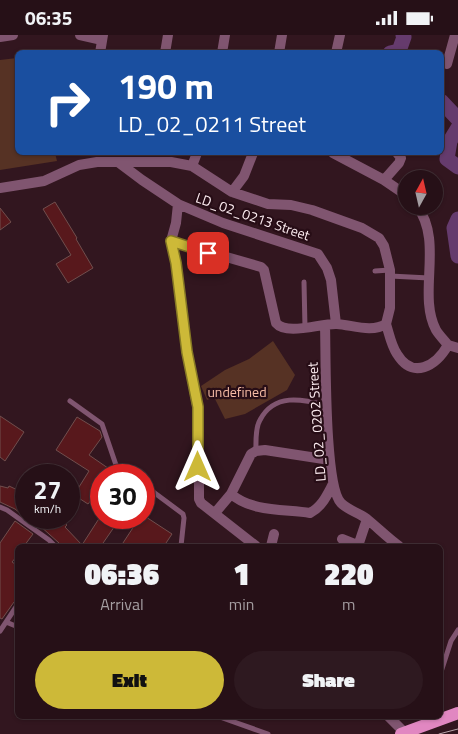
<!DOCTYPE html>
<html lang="en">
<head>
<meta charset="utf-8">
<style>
  :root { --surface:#261017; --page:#2e1920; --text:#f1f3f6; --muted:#a49da1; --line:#423036; --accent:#cdb938 }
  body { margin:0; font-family:"Titillium Web",sans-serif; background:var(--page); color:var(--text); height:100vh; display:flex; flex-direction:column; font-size:19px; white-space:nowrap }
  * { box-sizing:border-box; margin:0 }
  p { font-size:16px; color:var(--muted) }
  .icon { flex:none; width:28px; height:28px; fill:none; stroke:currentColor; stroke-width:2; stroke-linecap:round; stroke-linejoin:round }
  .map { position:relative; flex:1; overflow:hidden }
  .details { position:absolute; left:15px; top:509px; width:428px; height:175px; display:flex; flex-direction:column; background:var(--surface); border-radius:8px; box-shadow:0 1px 4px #0004,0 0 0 1px var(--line) }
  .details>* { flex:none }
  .banner { position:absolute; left:15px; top:15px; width:429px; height:105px; border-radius:8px; box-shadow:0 1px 4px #0004,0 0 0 1px var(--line); background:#1a4fa0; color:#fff; overflow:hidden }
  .needle { width:32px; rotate:8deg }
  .fabs { position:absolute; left:398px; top:135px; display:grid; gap:10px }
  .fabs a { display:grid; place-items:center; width:45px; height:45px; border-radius:50%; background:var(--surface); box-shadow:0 1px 4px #0004,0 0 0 1px var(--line); font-size:25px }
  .speed { position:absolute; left:15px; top:429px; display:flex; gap:10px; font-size:25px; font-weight:700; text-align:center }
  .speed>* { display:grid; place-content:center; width:65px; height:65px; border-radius:50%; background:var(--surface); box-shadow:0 1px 4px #0004,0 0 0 1px var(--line); line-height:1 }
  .speed small { font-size:12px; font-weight:400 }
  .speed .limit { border:8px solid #d22; background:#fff; color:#111 }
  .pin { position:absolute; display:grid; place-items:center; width:42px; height:42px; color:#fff; margin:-21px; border-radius:10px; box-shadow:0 2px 8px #0006 }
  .me { position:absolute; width:55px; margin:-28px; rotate:0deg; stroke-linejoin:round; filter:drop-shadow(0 0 4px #0008) }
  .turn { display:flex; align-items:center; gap:18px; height:105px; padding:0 20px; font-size:22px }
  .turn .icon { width:65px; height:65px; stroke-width:2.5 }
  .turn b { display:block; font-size:35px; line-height:42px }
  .eta { display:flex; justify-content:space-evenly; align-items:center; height:85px; text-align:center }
  .eta b { font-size:30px; font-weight:800; line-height:35px }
  .action { display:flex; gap:10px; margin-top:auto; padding:10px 20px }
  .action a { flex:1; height:58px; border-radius:30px; background:var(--accent); color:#111; font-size:20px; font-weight:800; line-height:58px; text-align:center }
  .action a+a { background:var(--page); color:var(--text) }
  .status { display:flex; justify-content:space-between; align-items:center; height:35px; padding:0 25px; background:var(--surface); direction:ltr }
  .status svg { height:14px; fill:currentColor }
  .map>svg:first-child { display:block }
  .green { fill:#563224 }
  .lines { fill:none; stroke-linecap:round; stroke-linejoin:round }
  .river { stroke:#653b6d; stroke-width:15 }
  .building { fill:#58181c; stroke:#704e4d }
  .lane { stroke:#805570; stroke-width:5 }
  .street { stroke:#805570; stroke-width:10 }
  .primary { stroke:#e187c1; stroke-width:12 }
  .tram { stroke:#baa6ac; stroke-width:1 }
  .route-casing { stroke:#857824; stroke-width:12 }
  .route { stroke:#cdb938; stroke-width:9 }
  .labels { text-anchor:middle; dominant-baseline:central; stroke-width:4.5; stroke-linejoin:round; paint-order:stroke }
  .street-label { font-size:14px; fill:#fdedf1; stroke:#270d16 }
  .park-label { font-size:14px; fill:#f6bba5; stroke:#270d16 }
</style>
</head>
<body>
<div class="status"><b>06:35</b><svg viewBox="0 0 49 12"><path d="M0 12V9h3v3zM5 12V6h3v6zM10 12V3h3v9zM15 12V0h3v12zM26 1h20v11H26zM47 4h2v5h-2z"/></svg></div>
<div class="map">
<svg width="458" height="699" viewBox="0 0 458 699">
  <rect width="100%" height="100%" fill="#32161f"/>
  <path class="green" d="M17,23L18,118H55L57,126L0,135V25Z
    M273,306L295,340L287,355L245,379L225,384L214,362L207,365L201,351L225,335L249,324Z"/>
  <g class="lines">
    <path class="river" d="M390,18L399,16L404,2L403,0
      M441,66L458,84
      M458,93L450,106L447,124L458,132
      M458,184L454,193L458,221"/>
  </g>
  <path class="building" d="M55,167L77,203L76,204L93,233L68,248L56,229L71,220L43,174Z
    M0,173L11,187L0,195Z
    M0,381L24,397L5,426L0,422Z
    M77,382L100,396L102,402L89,420L118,440H101V470L92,464L88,469L74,460L89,436L56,415Z
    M0,451L8,453L9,451L26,459V482H59L67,490L65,492L82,510L100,482H115L119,485L101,511H59V508L39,490L38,492L15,474L0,467Z
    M144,457L152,462L144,478Z
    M140,482H146L172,499L164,511H121Z
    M15,486L33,499L24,511H18V520L12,527L18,531V565L14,567L2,584L0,583V508Z"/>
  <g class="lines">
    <path class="lane" d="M375,236L390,235
      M390,241L429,243
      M304,247L305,293
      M70,366L102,389L116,430L130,440
      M256,416C256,407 255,393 260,385C274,358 302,364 326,370
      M144,450L183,479L184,483L181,511
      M0,472L7,475L49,505L55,511
      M6,587L18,592
      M0,596L18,569
      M440,640L451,606L458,595
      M217,681L268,699"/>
    <path class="street" d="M80,0L102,5
      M0,2L13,0
      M100,18L103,0
      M165,18L168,0
      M222,18L225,0
      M279,18L282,0
      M336,18L340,0
      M447,29L455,0
      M333,118L384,145L406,160
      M118,127L142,145L178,169L223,188L318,219L327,233L331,245L336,289
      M192,131L197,118
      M384,145L399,128L401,123L397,118
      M0,153L44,146L79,130L97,127H171L192,131L232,157L268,169L291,170L312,175L362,193L379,203L384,211L390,235V273L386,289
      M232,157L244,141L253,118
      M178,169L176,188L171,206L176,228L187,317L199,381V464L201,468L256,511
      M417,171C444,207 417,259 436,295C439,300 444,305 448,310
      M171,206L261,232L264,235L276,288C287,301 321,288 337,289C352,290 372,298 386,289
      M386,289C389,298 391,310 397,319C413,345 436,331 448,310
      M325,290C326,319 324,451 341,468C348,475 359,478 367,484C378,493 388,503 399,511
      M448,310L458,313
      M231,459C252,477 284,474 310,478C322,472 327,460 333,449
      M215,478L231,459L251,419L256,416L265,415L330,425
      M342,504L357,510L359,508L367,484
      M271,511L274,499
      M388,681L404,697"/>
    <path class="primary" d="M401,699L458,678"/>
    <path class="tram" d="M439,699L458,694"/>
  </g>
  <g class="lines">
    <defs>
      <path id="route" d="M198,432V372L187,317L176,228L171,206L208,218"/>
    </defs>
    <use href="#route" class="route-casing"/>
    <use href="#route" class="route"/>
  </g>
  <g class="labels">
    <g class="street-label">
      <text transform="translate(253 181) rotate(19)">LD_02_0213 Street</text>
      <text transform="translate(316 387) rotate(-94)">LD_02_0202 Street</text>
    </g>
    <g class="park-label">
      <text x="237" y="356">undefined</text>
    </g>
  </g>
</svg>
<div class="fabs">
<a><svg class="needle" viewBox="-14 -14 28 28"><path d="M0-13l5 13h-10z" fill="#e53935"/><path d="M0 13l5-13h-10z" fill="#a49da1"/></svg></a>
</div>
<div class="speed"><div>27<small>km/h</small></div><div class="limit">30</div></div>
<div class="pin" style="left:208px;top:218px;background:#d93025"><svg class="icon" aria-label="arrive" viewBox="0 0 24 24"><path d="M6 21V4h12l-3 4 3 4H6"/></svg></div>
<svg class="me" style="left:198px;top:432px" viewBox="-20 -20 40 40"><path d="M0-17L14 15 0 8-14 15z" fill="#cdb938" stroke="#fff" stroke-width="4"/></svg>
<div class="banner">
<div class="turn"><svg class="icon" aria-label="right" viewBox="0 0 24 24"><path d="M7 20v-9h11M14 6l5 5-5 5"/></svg><div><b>190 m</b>LD_02_0211 Street</div></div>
</div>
<section class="details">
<div class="eta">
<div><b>06:36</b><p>Arrival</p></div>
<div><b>1</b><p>min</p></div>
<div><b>220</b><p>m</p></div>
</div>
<div class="action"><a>Exit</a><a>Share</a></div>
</section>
</div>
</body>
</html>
